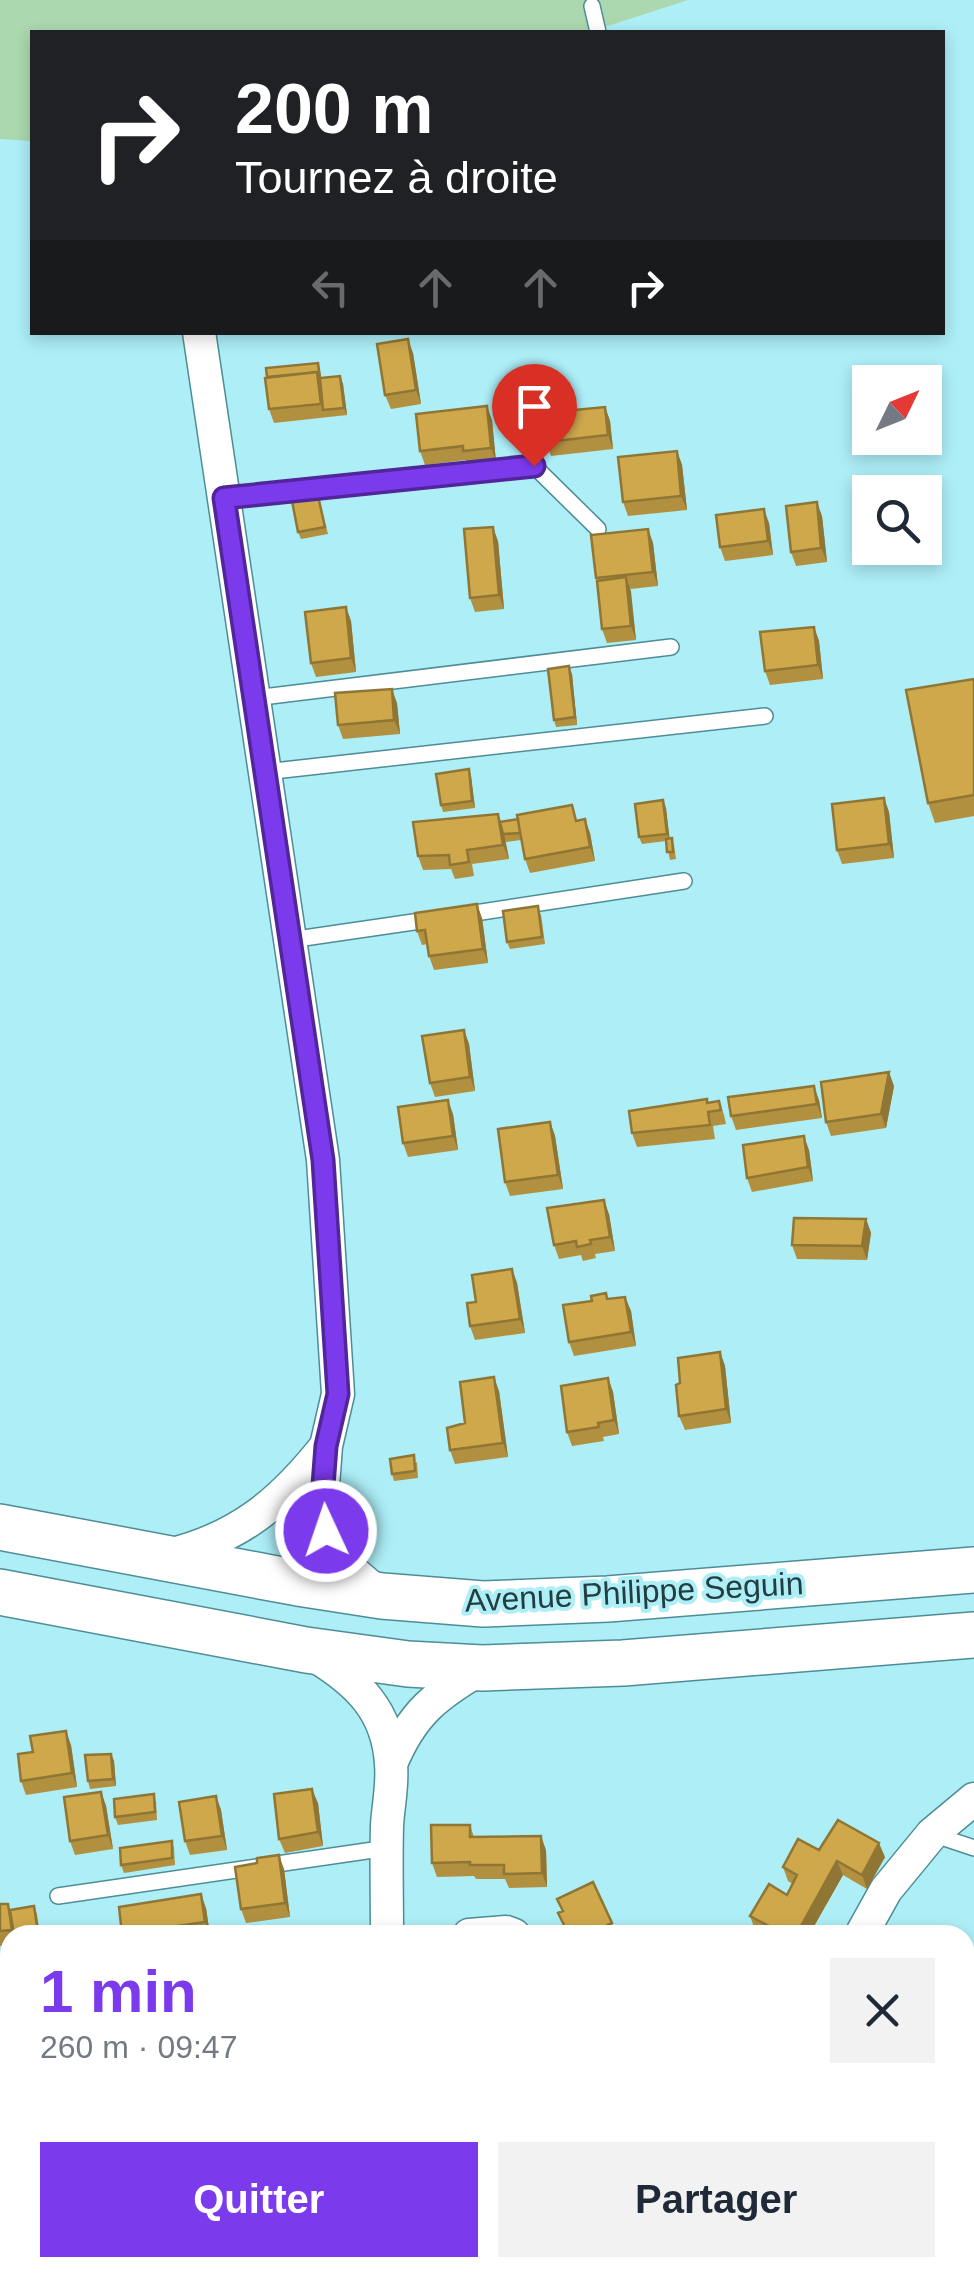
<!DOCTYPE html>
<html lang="fr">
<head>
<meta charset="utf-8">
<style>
  :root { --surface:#fff; --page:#f2f2f3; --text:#1f2937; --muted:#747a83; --accent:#7c3aed }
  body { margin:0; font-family:Arial,sans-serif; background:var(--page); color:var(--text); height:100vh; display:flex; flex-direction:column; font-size:38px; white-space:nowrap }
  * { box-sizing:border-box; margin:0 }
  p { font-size:32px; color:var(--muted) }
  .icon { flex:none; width:55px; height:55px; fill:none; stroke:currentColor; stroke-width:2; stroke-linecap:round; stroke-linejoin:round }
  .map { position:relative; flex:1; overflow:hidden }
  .sheet { position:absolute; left:0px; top:1925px; width:975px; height:352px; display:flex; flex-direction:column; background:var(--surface); border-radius:30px 30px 0 0; box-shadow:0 5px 15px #0003 }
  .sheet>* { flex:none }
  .hud { position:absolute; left:30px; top:30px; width:915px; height:305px; border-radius:0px; box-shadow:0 5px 15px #0003; background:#202124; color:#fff; overflow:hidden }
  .needle { width:65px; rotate:47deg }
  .buttons { position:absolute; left:852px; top:365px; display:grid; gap:20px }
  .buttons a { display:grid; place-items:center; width:90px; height:90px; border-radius:0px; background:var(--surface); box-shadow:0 5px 15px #0003; font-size:50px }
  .pin { position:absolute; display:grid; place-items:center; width:85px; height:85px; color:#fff; margin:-102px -42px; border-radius:50% 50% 50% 0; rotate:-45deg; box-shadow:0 0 10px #0007 }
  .pin .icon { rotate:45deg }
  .me { position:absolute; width:110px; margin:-55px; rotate:357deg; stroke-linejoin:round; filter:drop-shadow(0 0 8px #0008) }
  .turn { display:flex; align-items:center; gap:35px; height:210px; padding:0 40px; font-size:45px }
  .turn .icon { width:130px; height:130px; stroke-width:2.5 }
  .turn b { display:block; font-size:70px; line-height:85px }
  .lanes { display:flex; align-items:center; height:95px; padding:0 40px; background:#0003; justify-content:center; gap:50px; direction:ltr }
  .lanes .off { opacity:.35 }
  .round { display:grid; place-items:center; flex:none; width:105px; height:105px; border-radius:0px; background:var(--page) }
  .head { display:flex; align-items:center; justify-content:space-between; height:170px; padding:0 40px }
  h1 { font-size:60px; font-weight:700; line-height:75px; color:var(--accent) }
  .primary-button { display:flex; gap:20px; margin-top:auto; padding:20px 40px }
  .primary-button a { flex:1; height:115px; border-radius:0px; background:var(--accent); color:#fff; font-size:40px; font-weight:700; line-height:115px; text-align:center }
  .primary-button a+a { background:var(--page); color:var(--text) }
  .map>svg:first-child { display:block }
  .green { fill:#abd8ae }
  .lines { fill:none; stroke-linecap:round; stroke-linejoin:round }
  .lane-casing { stroke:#4e8d96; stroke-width:18 }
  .street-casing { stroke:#4e8d96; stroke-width:35 }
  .secondary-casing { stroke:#4e8d96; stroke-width:48 }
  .lane { stroke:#fff; stroke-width:15 }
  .street { stroke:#fff; stroke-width:32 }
  .secondary { stroke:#fff; stroke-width:45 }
  .wall { fill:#b19040 }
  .shaded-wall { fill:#907634 }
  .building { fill:#cea84b; stroke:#907634; stroke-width:2.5 }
  .route-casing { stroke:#51269a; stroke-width:25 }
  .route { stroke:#7c3aed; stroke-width:18 }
  .labels { text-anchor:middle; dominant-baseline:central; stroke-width:8; stroke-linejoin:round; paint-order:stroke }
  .street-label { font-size:32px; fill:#233e41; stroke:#adeef7 }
</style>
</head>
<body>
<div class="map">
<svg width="974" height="2276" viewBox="0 0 974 2276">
  <rect width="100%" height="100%" fill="#adeef7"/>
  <path class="green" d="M0,0H688L589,32H32V141L0,139Z"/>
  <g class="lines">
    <defs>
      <path id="lane" d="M592,6L598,32
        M224,498L534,466L598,529
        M254,698L671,647
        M265,772L765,716
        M462,915L684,881
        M290,940L434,919
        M932,1834L974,1848
        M58,1896L387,1848"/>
      <path id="street" d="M199,332L323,1160L338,1394L326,1446L321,1512L326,1531L345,1565L379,1594
        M165,1556C238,1539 281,1503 326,1446
        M315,1656C358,1682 388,1711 391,1764C393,1785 388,1806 387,1826C386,1862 387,1899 387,1935
        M391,1764C412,1713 436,1695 482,1668
        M469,1935L506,1932L514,1935
        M861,1935L886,1890L932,1834L974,1799
        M427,2268L428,2276
        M676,2276L681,2268"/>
      <path id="secondary" d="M0,1527L298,1583L382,1596L483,1604L608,1599L974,1570
        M0,1592L306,1650L408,1664L482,1668L623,1663L974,1635"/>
    </defs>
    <use href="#lane" class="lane-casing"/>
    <use href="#street" class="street-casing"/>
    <use href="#secondary" class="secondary-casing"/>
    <use href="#lane" class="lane"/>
    <use href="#street" class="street"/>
    <use href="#secondary" class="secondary"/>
  </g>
  <path class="wall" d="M413,353L421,404L391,409L385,395Z
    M320,370L321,378L340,376L343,384L347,415L274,423L269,409Z
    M605,407L610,421L613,449L551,456L546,442Z
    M492,420L496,462L468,465L466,460L425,465L420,451Z
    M677,451L682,465L687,510L628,516L623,502Z
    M318,496L328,534L301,539L298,532Z
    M822,516L827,562L796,566L791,552Z
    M769,523L773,555L725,561L720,547Z
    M648,529L653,543L658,586L630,589L636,640L607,643L602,629L591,535Z
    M498,541L504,609L475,612L470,598Z
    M346,607L351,621L356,672L316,677L311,663Z
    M814,627L819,641L823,679L770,685L765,671Z
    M572,674L577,725L556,727L554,720Z
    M974,679V816L935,823L928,803Z
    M397,703L400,734L343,739L338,725Z
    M471,776L475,808L443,812L441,805Z
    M884,798L889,812L894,858L842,864L837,850Z
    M663,800L666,808L669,838H672L674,845L676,859L670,860L666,841L642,844L639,837Z
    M498,814L501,822L578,821L590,833L595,861L530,873L525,859L521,840L506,842L505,840L509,859L472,864L474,876L455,879L451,869L423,870L418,856Z
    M541,914L545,944L510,949L507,942Z
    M482,918L488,963L434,970L429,956L427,944L422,945L417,931Z
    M464,1030L469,1044L475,1091L435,1097L430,1083Z
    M894,1086L886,1128L831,1136L826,1122Z
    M707,1099L708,1103L719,1101L724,1115L726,1124L713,1126L715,1139L637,1147L632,1133Z
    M819,1100L822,1118L736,1130L731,1116Z
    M453,1114L458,1150L408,1157L403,1143Z
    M550,1122L555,1136L563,1189L510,1196L505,1182Z
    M809,1150L813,1181L752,1192L747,1178Z
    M609,1214L615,1251L595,1254L596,1258L583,1261L581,1255L559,1259L554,1245Z
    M866,1219L871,1233L867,1260L797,1259L792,1245Z
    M512,1269L517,1283L525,1333L475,1340L470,1326L476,1302Z
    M625,1297L631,1311L636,1346L574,1356L569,1342L608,1299Z
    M720,1352L725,1366L731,1423L685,1430L679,1416L680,1383Z
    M608,1378L613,1392L619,1434L603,1437L604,1441L572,1446L567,1432Z
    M499,1391L508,1457L455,1464L450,1450L465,1423Z
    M417,1462L418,1478L394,1481L392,1474Z
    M71,1745L77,1787L26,1795L21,1781Z
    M111,1754L114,1761L116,1786L90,1789L88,1781Z
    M101,1792L106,1806L113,1849L75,1855L70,1841Z
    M216,1796L221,1810L227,1850L190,1855L185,1841Z
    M156,1801L157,1820L118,1825L115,1817Z
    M318,1803L323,1846L285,1853L279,1839Z
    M470,1825L474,1837L546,1850L547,1887L509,1888L505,1879H476L474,1876L437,1877L432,1863Z
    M172,1841L174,1848L175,1865L124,1873L121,1865Z
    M819,1850L885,1857L867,1889L843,1875L809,1935H765L755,1930L750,1916L787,1895L793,1884L788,1881L783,1867Z
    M284,1869L290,1917L246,1923L241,1909Z
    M557,1899L612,1923L617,1935H567L558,1913L562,1911Z
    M0,1904L10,1910L34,1906L37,1914L40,1935H10V1945L0,1946Z
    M206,1908L210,1935H123Z
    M965,1985L974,1988V2028L965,2026Z
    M965,2132L974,2134V2169L965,2166Z
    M281,2268H336L337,2276H284Z
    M606,2268H657L652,2276H610Z"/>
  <path class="shaded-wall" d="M408,339L413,353L421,404L416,390Z
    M340,376L343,384L347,415L344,408Z
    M487,406L492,420L496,462L491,448Z
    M605,407L610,421L613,449L608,435Z
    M677,451L682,465L687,510L681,496Z
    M817,502L822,516L827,562L821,548Z
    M764,509L769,523L773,555L768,541Z
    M493,527L498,541L504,609L499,595Z
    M648,529L653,543L658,586L653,572Z
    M626,577L631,591L636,640L631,626Z
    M346,607L351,621L356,672L351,658Z
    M814,627L819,641L823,679L818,665Z
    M569,666L572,674L577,725L575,717Z
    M392,689L397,703L400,734L394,720Z
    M469,769L471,776L475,808L472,801Z
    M884,798L889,812L894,858L889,844Z
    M663,800L666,808L670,841L667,834Z
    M498,814L503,828L509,859L503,845Z
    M585,819L590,833L595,861L590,847Z
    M477,904L482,918L488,963L483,949Z
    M464,1030L469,1044L475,1091L470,1077Z
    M889,1072L894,1086L886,1128L881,1114Z
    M814,1086L819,1100L822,1118L817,1104Z
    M448,1100L453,1114L458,1150L453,1136Z
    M550,1122L555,1136L563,1189L558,1175Z
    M804,1136L809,1150L813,1181L808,1167Z
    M604,1200L609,1214L615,1251L610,1237Z
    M866,1219L871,1233L867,1260L862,1246Z
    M512,1269L517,1283L525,1333L520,1319Z
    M625,1297L631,1311L636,1346L631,1332Z
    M720,1352L725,1366L731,1423L726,1409Z
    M494,1377L499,1391L508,1457L503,1443Z
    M608,1378L613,1392L619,1434L614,1420Z
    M66,1731L71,1745L77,1787L72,1773Z
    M111,1754L114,1761L116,1786L113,1779Z
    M312,1789L318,1803L323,1846L318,1832Z
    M101,1792L106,1806L113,1849L108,1835Z
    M216,1796L221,1810L227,1850L222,1836Z
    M541,1836L546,1850L547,1887L542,1873Z
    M879,1843L885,1857L867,1889L862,1875Z
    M279,1855L284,1869L290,1917L285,1903Z
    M837,1861L843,1875L809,1935H796Z
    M201,1894L206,1908L210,1935L205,1922Z
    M644,2268H657L652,2276H639Z
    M793,2268H823L819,2276H788Z"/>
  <path class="building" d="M408,339L416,390L385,395L377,344Z
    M318,363L320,378L317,372L267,377L266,368Z
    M317,372L321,404L269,409L265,378Z
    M340,376L344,408L323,410L320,378Z
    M487,406L491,448L463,451V446L420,451L416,414Z
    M605,407L608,435L546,442L542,413Z
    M677,451L681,496L623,502L618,457Z
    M318,496L325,527L298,532L292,501Z
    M817,502L821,548L791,552L786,506Z
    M764,509L768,541L720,547L716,515Z
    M493,527L499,595L470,598L464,529Z
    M648,529L653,572L596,578L591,535Z
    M626,577L631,626L602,629L597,581Z
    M346,607L351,658L311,663L305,612Z
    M814,627L818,665L765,671L760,632Z
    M569,666L575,717L554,720L548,669Z
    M974,679V795L928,803L906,690Z
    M392,689L394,720L338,725L335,693Z
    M469,769L472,801L441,805L436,774Z
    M884,798L889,844L837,850L832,804Z
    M663,800L667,834L639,837L635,804Z
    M572,805L576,821L585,819L590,847L525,859L517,815Z
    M498,814L503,845L467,850L469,862L450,865L449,855L418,856L413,822Z
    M518,819L520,833L503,834L500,822Z
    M672,838L673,852H667L666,839Z
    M477,904L483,949L429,956L425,930L417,931L415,913Z
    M538,906L542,937L507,942L503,911Z
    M464,1030L470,1077L430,1083L422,1036Z
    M889,1072L881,1114L826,1122L821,1082Z
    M814,1086L817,1104L731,1116L728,1097Z
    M707,1099V1103L719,1101L721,1110L708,1112L710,1125L632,1133L629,1111Z
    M448,1100L453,1136L403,1143L398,1107Z
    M550,1122L558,1175L505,1182L498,1129Z
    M804,1136L808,1167L747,1178L743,1145Z
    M604,1200L610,1237L590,1240L591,1244L577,1247L576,1241L554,1245L547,1208Z
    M794,1218L866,1219L862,1246L792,1245Z
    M512,1269L520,1319L470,1326L467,1303L476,1302L472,1275Z
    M606,1293L607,1299L625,1297L631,1332L569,1342L563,1305L592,1301L591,1296Z
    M720,1352L726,1409L679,1416L676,1385L680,1383L678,1358Z
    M494,1377L503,1443L450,1450L447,1428L465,1423L460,1382Z
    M608,1378L614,1420L598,1423L599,1427L567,1432L561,1386Z
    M414,1455L415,1471L392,1474L390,1459Z
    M66,1731L72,1773L21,1781L18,1754L33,1752L30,1736Z
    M111,1754L113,1779L88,1781L85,1755Z
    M312,1789L318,1832L279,1839L274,1794Z
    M101,1792L108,1835L70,1841L64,1797Z
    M154,1794L155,1812L115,1817L114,1799Z
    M216,1796L222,1836L185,1841L179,1802Z
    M838,1820L879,1843L862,1875L837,1861L796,1935H785L750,1916L769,1884L787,1895L797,1875L783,1867L798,1839L819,1850Z
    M431,1825H470V1837L541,1836L542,1873L504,1874V1865H470V1862L432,1863Z
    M172,1841V1858L121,1865L120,1848Z
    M279,1855L285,1903L241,1909L235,1867L257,1863V1858Z
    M593,1882L612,1923L587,1935H569L558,1913L563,1911L557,1899Z
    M201,1894L205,1922L122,1934L119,1907Z
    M0,1904H8L12,1930L0,1931Z
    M34,1906L38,1933L14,1935L10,1910Z
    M965,1985L974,1988V2016L965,2013Z
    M965,2132L974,2134V2162L965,2160Z
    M29,2268H78L79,2276H30Z
    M154,2268H190L191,2275L156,2276Z
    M474,2268H521L525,2276H478Z
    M614,2268H644L639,2276H629Z
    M711,2268H793L788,2276H706Z
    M867,2268H877L884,2276H862Z"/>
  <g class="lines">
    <defs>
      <path id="route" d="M326,1531L321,1512L326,1446L338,1394L323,1160L224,498L534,466"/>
    </defs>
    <use href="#route" class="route-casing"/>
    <use href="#route" class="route"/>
  </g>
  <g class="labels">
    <g class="street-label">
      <text transform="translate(634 1592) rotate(-3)">Avenue Philippe Seguin</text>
    </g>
  </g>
</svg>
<div class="buttons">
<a><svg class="needle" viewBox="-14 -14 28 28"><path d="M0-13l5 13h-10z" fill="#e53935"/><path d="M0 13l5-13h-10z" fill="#747a83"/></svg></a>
<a><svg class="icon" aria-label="search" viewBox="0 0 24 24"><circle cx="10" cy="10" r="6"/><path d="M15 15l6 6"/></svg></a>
</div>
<div class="pin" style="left:534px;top:466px;background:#d93025"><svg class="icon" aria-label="arrive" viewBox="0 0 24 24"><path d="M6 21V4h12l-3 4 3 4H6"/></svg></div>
<svg class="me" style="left:326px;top:1531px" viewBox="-20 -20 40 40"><circle r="17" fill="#7c3aed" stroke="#fff" stroke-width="3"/><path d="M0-11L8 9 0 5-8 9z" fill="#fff"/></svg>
<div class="hud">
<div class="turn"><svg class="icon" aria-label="right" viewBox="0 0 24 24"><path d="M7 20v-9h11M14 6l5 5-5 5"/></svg><div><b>200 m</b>Tournez à droite</div></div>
<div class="lanes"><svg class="icon off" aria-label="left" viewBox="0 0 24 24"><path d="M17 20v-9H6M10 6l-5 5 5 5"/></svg><svg class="icon off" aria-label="ahead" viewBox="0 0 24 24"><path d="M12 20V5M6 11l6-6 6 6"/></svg><svg class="icon off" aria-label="ahead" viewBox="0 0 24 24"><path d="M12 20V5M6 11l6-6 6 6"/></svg><svg class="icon" aria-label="right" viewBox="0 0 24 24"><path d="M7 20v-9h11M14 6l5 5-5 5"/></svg></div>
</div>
<section class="sheet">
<div class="head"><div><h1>1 min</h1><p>260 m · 09:47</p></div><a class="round"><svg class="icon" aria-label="close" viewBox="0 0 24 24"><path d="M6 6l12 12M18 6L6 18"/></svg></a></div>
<div class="primary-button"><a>Quitter</a><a>Partager</a></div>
</section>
</div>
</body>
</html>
